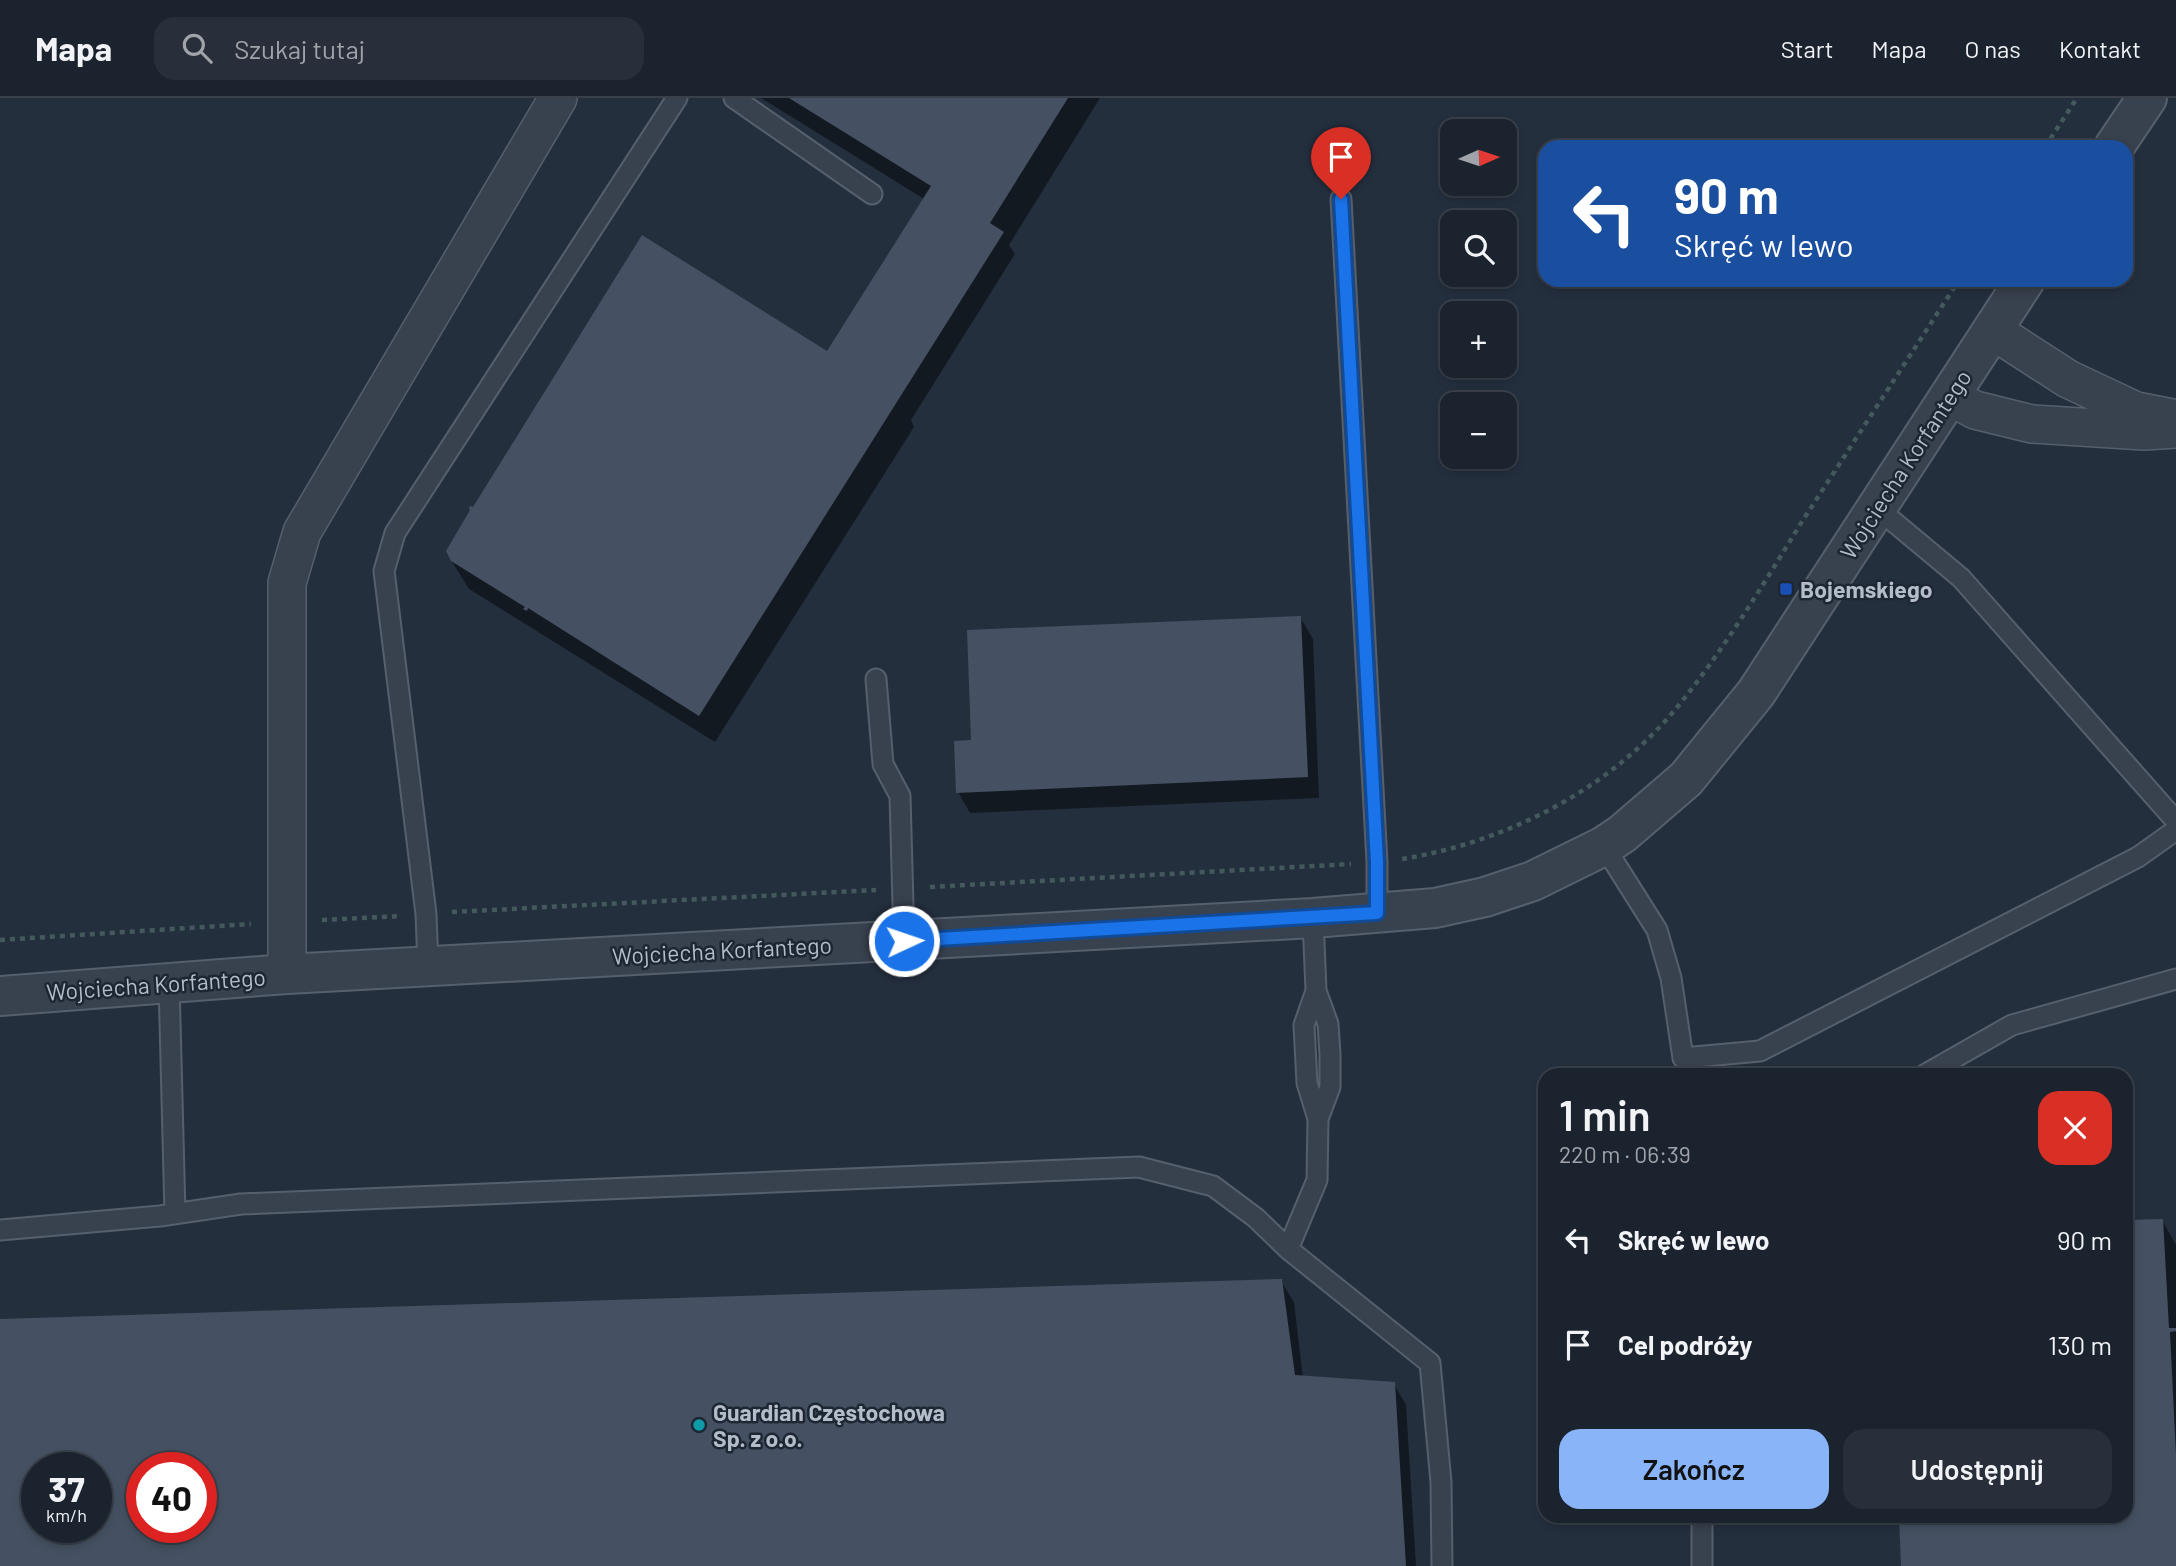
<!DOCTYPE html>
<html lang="pl">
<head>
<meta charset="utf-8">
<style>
  :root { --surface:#1b232e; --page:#282f3a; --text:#f1f3f6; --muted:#a0a4aa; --line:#39404a; --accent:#8ab4f8 }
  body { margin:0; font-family:Barlow,sans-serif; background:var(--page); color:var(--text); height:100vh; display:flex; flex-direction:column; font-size:26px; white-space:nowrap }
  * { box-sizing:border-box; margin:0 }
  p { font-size:23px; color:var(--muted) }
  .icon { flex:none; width:38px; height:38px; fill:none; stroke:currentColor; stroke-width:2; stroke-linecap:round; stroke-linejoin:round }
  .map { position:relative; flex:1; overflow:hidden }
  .drawer { position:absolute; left:1538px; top:970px; width:595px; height:455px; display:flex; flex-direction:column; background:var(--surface); border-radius:21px; box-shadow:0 4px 10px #0003,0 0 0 2px var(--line) }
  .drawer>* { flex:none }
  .guide { position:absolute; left:1538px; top:42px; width:595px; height:147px; border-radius:21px; box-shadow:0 4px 10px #0003,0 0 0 2px var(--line); background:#1a4fa0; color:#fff; overflow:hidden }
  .needle { width:46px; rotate:87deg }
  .fabs { position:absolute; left:1440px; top:21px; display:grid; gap:14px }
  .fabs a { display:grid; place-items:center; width:77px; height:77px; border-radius:14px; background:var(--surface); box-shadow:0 4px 10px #0003,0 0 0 2px var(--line); font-size:35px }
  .speed { position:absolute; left:21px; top:1354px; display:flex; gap:14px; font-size:35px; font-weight:700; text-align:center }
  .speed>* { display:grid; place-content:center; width:91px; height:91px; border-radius:50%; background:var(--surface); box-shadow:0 4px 10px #0003,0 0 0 2px var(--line); line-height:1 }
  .speed small { font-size:18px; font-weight:400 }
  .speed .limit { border:10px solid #d22; background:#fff; color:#111 }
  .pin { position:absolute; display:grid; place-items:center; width:60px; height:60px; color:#fff; margin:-72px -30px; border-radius:50% 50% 50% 0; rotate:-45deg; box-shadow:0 0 7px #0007 }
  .pin .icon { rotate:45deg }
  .me { position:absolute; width:77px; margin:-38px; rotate:87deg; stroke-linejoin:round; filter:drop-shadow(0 0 5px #0008) }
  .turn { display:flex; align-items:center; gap:24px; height:147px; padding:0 21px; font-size:32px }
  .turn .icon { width:91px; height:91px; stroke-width:2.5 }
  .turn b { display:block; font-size:49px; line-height:60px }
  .round { display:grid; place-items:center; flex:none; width:74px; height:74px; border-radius:21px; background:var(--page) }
  .summary { display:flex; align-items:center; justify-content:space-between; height:119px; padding:0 21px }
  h1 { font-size:42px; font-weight:600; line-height:52px }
  .primary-button { display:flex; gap:14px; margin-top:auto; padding:14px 21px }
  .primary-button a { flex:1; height:80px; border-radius:21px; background:var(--accent); color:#111; font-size:28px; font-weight:600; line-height:80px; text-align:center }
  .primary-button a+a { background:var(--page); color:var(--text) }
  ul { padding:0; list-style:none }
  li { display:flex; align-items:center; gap:21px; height:105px; padding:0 21px }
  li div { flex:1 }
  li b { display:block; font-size:26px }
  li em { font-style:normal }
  header { display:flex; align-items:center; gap:42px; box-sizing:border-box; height:98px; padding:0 35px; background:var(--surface); border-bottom:2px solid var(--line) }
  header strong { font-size:33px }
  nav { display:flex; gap:38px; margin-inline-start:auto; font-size:24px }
  .search { width:490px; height:63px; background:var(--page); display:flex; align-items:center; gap:18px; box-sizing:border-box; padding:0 24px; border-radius:21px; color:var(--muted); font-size:26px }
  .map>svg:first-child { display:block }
  .shadow { fill:#0007; fill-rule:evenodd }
  .building { fill:#455162; fill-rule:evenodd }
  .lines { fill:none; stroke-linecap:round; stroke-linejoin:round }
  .service-casing { stroke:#565f6c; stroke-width:23 }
  .minor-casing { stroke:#565f6c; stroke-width:40 }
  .tertiary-casing { stroke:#565f6c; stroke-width:42 }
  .path { stroke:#44595c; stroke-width:4.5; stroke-dasharray:5 5; stroke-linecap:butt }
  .service { stroke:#38414e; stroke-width:19 }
  .minor { stroke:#38414e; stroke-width:37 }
  .tertiary { stroke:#38414e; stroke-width:38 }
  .route-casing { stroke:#114b97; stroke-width:18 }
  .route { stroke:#1a73e8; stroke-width:12 }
  .transit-dot { fill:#1a4fb4; stroke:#1d2633; stroke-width:2.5 }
  .culture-dot { fill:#0f9aa8; stroke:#1d2633; stroke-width:2.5 }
  .labels { text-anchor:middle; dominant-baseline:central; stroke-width:5; stroke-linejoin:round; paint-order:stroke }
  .street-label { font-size:23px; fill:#b4bcc9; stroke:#1d2633 }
  .poi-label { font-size:23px; font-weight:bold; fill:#b4bcc9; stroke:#1d2633; text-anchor:start }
</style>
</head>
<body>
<header>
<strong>Mapa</strong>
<div class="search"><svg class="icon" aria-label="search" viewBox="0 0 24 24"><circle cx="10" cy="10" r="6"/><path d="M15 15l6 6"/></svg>Szukaj tutaj</div>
<nav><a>Start</a><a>Mapa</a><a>O nas</a><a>Kontakt</a></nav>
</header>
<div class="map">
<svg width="2176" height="1468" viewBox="0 0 2176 1468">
  <rect width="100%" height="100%" fill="#242f3e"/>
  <path class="shadow" d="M761,0H1100L1009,147L1015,156L911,322L914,329L715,644L469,491L449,459L832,259L924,101Z
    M1300,519L1313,541L1319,700L970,715L958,694L973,644Z
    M2162,1122L2176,1147V1468H1903L1901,1418H2126Z
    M1281,1183L1294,1204L1303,1280L1394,1286L1406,1307L1416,1468H0V1222ZM37,1370H96V1430H37ZM142,1370H201V1430H142Z"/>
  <path class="building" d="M789,0H1068L990,125L1004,134L699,618L528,510L527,513L523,511L525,509L451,463L446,453L470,412L469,411L470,408L473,409L642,137L827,253L931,88Z
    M1301,518L1308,679L956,695L954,643L971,642L967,532Z
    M2163,1121L2169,1230H2176V1233L2170,1234L2176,1357V1468H1901L1899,1418H2126V1122Z
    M1282,1181L1295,1277L1395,1284L1406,1468H0V1221ZM37,1370H96V1430H37ZM142,1370H201V1430H142Z"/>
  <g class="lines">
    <defs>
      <path id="service" d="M734,0L872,96
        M1341,101L1377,764V815
        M1877,410L1961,480L2176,723
        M876,581L883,666L900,698L904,843
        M1604,748L1657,832L1671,880L1683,960L1760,953L2138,759L2176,732
        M1313,820L1316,893L1328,926L1330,956V989L1318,1021
        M428,868L426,816L384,473L395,435L677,0
        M169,885L175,1116
        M1926,976L2012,927L2176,881
        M0,1132L160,1118L241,1106L1139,1069L1213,1088L1256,1120L1288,1151L1430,1265L1441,1384L1442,1468
        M1288,1151L1317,1082L1318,1021L1307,985L1304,927L1316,893
        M1702,1468V1418"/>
      <path id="minor" d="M1992,232L2068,281L2136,313L2172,320
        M1949,298L1975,312L2032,326L2144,333L2176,331
        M287,876V485L302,434L558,0"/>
      <path id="tertiary" d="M2114,49L2147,0
        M0,898L287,876L1313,820L1435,810L1485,799L1533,783L1604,748L1622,736L1686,681L1756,595L2025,182"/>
    </defs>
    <use href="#service" class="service-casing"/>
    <use href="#minor" class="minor-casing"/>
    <use href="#tertiary" class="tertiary-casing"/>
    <path class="path" d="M2045,49L2077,0
      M1402,761C1507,744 1611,691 1679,607C1725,550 1764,485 1803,422C1855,342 1907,262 1959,182
      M930,789L1351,766
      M452,814L876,792
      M322,822L401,818
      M0,842L251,826"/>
    <use href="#service" class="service"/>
    <use href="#minor" class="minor"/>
    <use href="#tertiary" class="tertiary"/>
  </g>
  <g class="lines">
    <defs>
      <path id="route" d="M904,843L1377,815V764L1341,101"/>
    </defs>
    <use href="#route" class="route-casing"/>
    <use href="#route" class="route"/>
  </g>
  <rect class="transit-dot" x="1779" y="484" width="14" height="14" rx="3.5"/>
  <circle class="culture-dot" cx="699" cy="1327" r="7"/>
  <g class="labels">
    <g class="street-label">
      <text transform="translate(1905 366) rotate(-57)">Wojciecha Korfantego</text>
      <text transform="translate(722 852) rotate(-3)">Wojciecha Korfantego</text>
      <text transform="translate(156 886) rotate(-4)">Wojciecha Korfantego</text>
    </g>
    <g class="poi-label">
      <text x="1800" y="491">Bojemskiego</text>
      <text x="713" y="1314">Guardian Częstochowa<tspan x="713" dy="26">Sp. z o.o.</tspan></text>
    </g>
  </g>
</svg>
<div class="fabs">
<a><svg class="needle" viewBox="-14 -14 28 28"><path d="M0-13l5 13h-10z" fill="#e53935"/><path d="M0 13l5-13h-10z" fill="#a0a4aa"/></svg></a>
<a><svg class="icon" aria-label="search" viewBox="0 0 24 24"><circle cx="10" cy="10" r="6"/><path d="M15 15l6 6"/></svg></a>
<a>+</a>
<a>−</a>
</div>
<div class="speed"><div>37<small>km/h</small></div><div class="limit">40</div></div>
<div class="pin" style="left:1341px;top:101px;background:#d93025"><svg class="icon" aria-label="arrive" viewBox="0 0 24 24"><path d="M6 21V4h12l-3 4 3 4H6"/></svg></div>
<svg class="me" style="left:904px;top:843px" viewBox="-20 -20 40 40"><circle r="17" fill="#1a73e8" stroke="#fff" stroke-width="3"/><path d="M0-11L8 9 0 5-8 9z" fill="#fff"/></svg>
<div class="guide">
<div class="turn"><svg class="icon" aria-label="left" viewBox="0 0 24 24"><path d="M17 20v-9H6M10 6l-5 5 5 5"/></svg><div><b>90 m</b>Skręć w lewo</div></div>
</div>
<section class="drawer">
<div class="summary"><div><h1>1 min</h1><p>220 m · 06:39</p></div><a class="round" style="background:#d93025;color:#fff"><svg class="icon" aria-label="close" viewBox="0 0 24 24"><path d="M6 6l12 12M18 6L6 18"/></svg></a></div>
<ul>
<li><svg class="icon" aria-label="left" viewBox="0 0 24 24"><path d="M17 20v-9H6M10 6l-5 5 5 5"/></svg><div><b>Skręć w lewo</b></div><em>90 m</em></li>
<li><svg class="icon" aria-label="arrive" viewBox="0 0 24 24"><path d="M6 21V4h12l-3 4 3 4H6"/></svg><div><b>Cel podróży</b></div><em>130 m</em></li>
</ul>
<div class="primary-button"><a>Zakończ</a><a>Udostępnij</a></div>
</section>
</div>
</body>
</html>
